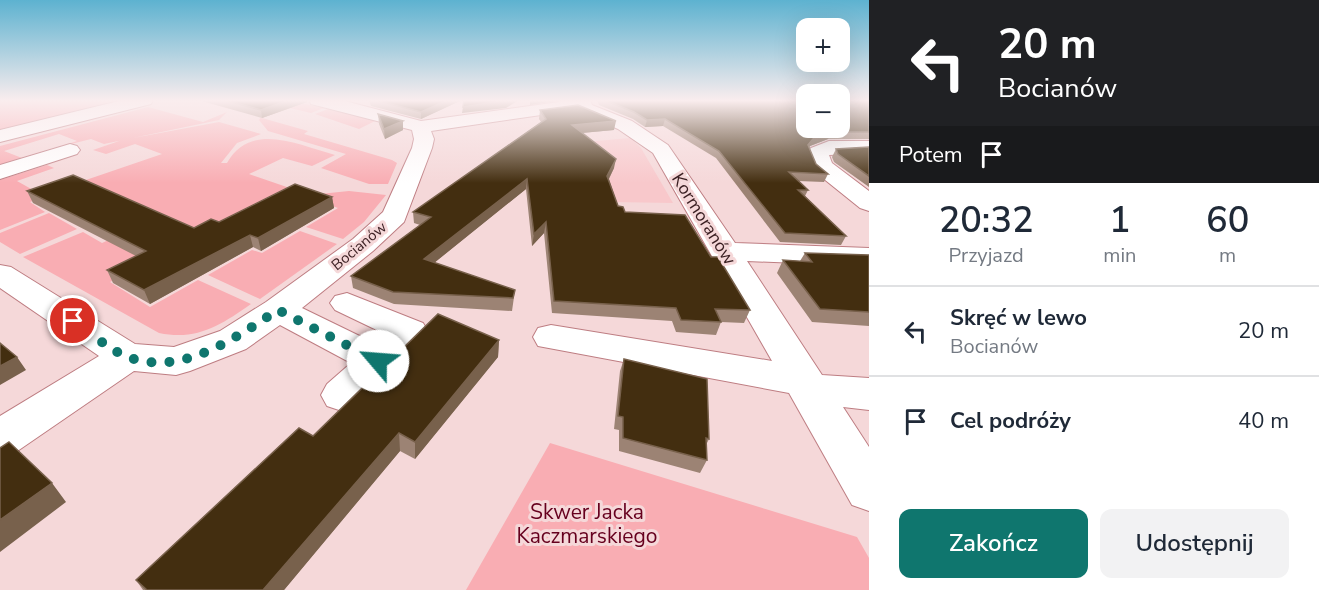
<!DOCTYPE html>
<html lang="pl">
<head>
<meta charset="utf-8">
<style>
  :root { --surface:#fff; --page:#f2f2f3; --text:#1f2937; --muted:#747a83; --line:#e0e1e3; --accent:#0f766e }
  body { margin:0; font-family:"Nunito Sans",sans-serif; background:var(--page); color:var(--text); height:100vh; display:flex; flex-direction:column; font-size:22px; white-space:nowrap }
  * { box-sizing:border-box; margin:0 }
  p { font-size:20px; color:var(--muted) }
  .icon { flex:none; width:33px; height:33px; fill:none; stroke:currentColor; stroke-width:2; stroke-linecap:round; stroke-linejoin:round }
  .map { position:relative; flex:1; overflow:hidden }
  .details { display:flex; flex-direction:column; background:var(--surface); width:450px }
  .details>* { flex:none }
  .banner { background:#202124; color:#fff; overflow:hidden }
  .buttons { position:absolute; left:796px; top:18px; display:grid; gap:12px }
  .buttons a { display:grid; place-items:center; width:54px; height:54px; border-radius:12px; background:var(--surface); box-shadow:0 6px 24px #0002; font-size:30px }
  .pin { position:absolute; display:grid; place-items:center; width:51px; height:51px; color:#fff; margin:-26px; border:3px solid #fff; border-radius:50%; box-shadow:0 2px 6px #0007 }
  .me { position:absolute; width:66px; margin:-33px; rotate:297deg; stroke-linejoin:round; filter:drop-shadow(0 0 4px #0008) }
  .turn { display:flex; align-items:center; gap:21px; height:126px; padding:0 30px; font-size:27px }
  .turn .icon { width:78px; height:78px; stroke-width:2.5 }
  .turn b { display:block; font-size:42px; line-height:51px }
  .then { display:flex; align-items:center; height:57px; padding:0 30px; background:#0003; gap:12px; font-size:22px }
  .eta { display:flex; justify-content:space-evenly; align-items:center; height:102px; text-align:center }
  .eta b { font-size:36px; font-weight:600; line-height:42px }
  .primary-button { display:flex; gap:12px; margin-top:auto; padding:12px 30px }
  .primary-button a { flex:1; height:69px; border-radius:12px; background:var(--accent); color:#fff; font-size:24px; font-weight:600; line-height:69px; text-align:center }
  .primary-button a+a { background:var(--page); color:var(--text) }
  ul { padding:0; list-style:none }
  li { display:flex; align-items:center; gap:18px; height:90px; padding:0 30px; border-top:2px solid var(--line) }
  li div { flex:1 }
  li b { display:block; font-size:22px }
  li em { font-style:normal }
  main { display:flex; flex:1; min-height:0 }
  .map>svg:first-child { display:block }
  .built { fill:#f8c8cb }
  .green { fill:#f9adb3 }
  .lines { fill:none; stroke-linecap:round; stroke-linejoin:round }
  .minor-casing { stroke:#be7d82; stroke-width:2 }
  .minor { fill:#fff; fill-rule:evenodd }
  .wall { fill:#9c8374 }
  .shaded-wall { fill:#78614c }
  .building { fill:#432e10; stroke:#78614c; stroke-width:1.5 }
  .route { stroke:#0f766e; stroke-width:10; stroke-dasharray:0 18 }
  .labels { text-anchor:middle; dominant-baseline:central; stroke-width:6; stroke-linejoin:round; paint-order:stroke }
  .far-street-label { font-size:15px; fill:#3a1f22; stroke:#f5d8d9 }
  .street-label { font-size:18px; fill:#3a1f22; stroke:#f5d8d9 }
  .near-park-label { font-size:21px; fill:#66001e; stroke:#f5d8d9 }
</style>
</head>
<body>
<main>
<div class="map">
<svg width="869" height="590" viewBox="0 0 869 590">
  <rect width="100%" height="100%" fill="#f5d8d9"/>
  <path class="built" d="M630,138L641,148L673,203L550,201L530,147Z"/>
  <path class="green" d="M0,100H127L0,133Z
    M302,103L324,108L311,113L290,108L262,118L308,131L304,134L392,160L397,163L388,184H369L321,168L346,154L268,131L259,120L262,116Z
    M148,107L203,122L227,112L219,120L104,144L91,139L59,147L77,141L59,134L4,151L22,158L46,151L53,153L0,168V146Z
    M328,109L377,120L359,129L315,114Z
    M219,122L261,134L237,143L221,163H227C251,121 298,145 335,155L312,166L283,158L249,174L310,195L349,191L386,195L364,222L343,239L306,227L338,208L297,194L215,229L110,282L150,307L198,280L251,304C221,325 197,341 159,333L23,257L83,232L102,243L153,220L78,185L30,202L45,212L0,230V180L47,165L54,168L17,181L42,195L162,154L135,144L106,154L93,150L122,140Z
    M49,213L77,229L20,254L0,242V233Z
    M300,231L337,244L260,299L208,275L252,250L262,253Z
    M550,443L857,537L869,558V590H466Z"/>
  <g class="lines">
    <defs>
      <path id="minor" d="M123,100H153L151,104L0,142V130Z
        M309,100H341L421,121L559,102L558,100H590L592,105L632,121L668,145L735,243L869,248V266L747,261L822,375L869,378V410L843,407L869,447V511L852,505L789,393L538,346L533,337L538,328L551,325L772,361L653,153L618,129L576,110L431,131L434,139L432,148L404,222L373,251L302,308L374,343L385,334L335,310L330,303L335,296L347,293L423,323L428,331L357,406L342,411L327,406L321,395L327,384L351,363L280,325L246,349L190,371L176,375L134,371L16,452L0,457V416L99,356L0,288V265L11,267L135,344L174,347L220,331L266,302L353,239L383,212L412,148L414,139L412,130L311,104Z
        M829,141H869V153L829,155L832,163L869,191V211L860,208L814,171L807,152L811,148Z
        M70,144L77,146L80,150L77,154L0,179V165Z"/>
    </defs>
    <use href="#minor" class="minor-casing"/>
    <use href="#minor" class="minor"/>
  </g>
  <path class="wall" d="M198,100H307V102L262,118Z
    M369,100H462L421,119L371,106Z
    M597,100H869V139H828L810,146L809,147L816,164L828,174L824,182L798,181L808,190L805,196L846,236L841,245L780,242L716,158L663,126L645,127L633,119L599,105Z
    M540,110L614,130L582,133L614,168L609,179L618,206L625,212L711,257L750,310L744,323L721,322L716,335L676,332L672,321L552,313L544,233L532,246L526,189L434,263L515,290L512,311L394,304L353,288L351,276L420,225L414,223L413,212L541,122L539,119Z
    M378,114L403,121V130L385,139L379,124Z
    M869,147V187L834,162L832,157L836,149Z
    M27,191L194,228L332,197L334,208L261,251L253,247L150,304L113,283L107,270L136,256L33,203Z
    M805,253L869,255V326L812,322L777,273L783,260L800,261Z
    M499,340L498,357L415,459L400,451L284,590H143L136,580L313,436Z
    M624,359L709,439L706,445L707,460L700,473L619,451V430L614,429L620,371Z"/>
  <path class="shaded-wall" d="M289,100H307V102L262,118L261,110Z
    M448,100H462L421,119V112Z
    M508,100H519L506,108L462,113L463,107Z
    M530,100H557L556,101L530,105Z
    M665,119L663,126L645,127L647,120Z
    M403,121V130L385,139L384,129Z
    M616,121L614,130L570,134L572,125Z
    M832,132L828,139L810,146L805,153L808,145L813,139Z
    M616,159L614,168L605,186L607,176Z
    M527,179L526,189L424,271V259Z
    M332,197L334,208L261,251L258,238Z
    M546,222L544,233L532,246L534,234Z
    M250,235L253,247L150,304L144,290Z
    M499,340L498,357L415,459V442Z
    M17,357L26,370L0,385V366Z
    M399,433L400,451L284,590H263Z
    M52,483L66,502L0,552V520Z"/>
  <path class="building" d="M224,100H289L261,110Z
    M375,100H448L421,112Z
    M464,100H508L463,107Z
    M604,100H807V128H840V100H869V132H832L813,139L808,145L816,164L828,174L789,172L808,190H798L846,236L785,233L719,151L665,119L647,120L634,112Z
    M578,105L616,121L572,125L616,159L607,176L618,206L623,207L625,212L685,215L711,257H718L750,310L715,309L721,322L681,320L676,308L554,301L546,222L534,234L527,179L424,259L515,290L513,298L393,292L351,276L431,217L413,212L546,119L540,110Z
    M378,114L403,121L384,129Z
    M869,147V176L838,154L836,149Z
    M73,175L194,228L211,219L219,222L295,184L332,197L258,238L250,235L144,290L107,270L146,251L27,191Z
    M805,253L869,255V312L820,309L783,260L812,262Z
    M438,314L499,340L415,442L399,433L263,590H147L136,580L299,428L313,436Z
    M0,343L17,357L0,366Z
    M624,359L707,379L709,439L706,438L707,460L623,438V417L618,416Z
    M9,442L52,483L0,520V448Z"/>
  <linearGradient id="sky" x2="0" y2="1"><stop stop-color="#5db2d0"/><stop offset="0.55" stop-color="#faedee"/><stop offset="1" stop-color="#faedee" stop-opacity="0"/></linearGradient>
  <rect width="869" height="183" fill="url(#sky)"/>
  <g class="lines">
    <path class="route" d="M73,321C90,332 109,350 128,357C182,377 235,338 278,310L378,361"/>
  </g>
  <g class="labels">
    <g class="far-street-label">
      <text transform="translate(359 246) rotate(-40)">Bocianów</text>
    </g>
    <g class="street-label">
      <text transform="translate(704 219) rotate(58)">Kormoranów</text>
    </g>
    <g class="near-park-label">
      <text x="587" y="512">Skwer Jacka<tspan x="587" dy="24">Kaczmarskiego</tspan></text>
    </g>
  </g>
</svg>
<div class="buttons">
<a>+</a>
<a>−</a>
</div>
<div class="pin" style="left:73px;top:321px;background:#d93025"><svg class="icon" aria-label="arrive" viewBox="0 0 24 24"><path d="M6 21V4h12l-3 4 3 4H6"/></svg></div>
<svg class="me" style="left:378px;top:361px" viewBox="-20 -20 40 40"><circle r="19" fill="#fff"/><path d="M0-13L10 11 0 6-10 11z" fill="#0f766e"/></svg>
</div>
<section class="details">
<div class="banner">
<div class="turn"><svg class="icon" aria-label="left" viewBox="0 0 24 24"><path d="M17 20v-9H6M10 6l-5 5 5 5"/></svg><div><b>20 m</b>Bocianów</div></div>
<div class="then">Potem<svg class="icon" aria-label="arrive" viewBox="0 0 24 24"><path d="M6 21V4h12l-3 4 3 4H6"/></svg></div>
</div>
<div class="eta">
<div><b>20:32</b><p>Przyjazd</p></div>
<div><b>1</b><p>min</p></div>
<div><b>60</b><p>m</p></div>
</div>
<ul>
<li><svg class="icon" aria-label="left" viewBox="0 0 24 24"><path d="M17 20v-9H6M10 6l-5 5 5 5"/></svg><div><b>Skręć w lewo</b><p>Bocianów</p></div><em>20 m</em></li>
<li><svg class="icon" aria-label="arrive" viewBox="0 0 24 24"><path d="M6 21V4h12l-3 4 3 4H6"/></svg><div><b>Cel podróży</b></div><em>40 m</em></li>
</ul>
<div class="primary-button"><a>Zakończ</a><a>Udostępnij</a></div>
</section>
</main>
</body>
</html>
